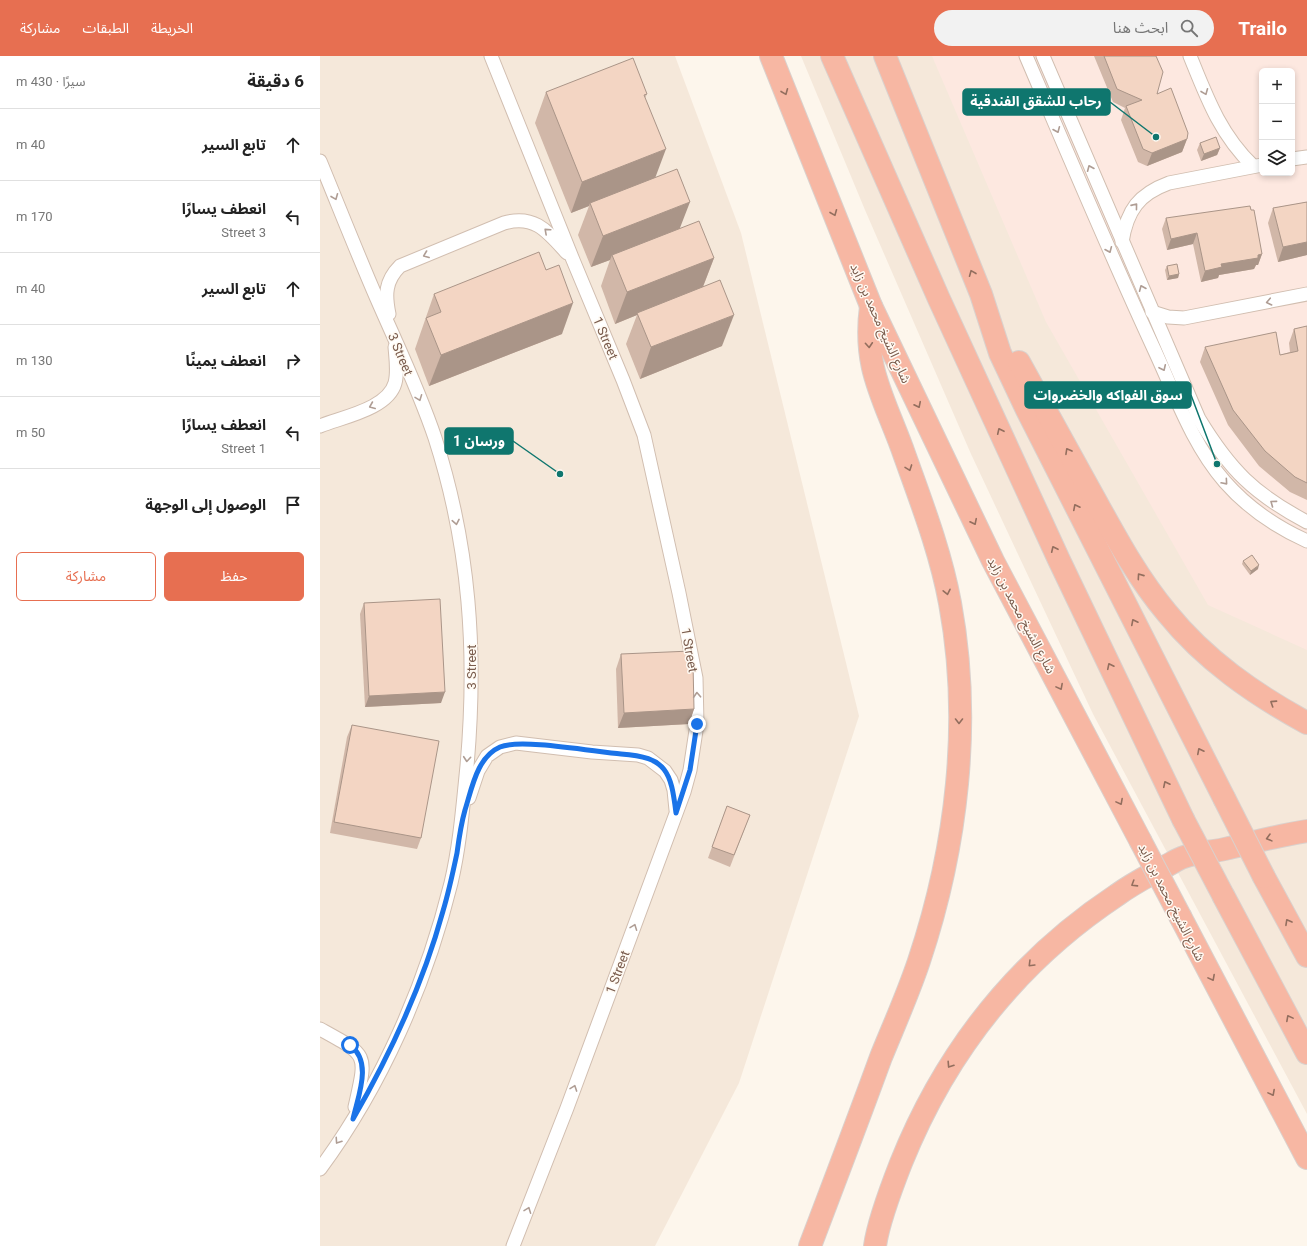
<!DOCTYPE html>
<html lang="ar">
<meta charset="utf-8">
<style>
body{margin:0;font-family:Roboto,"Noto Sans Arabic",sans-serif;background:#f2f2f2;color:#222;direction:rtl}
.controls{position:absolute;right:12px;top:12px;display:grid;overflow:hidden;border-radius:6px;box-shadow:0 2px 6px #0003}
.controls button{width:36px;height:36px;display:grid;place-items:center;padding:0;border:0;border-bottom:1px solid #e0e0e0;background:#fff;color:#222;font:20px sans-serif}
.stop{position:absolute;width:12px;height:12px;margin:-9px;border:3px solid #1a73e8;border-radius:50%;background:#fff}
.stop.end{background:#1a73e8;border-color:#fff;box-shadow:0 1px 4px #0008}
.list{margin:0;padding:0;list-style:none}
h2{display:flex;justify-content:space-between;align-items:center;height:52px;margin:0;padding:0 16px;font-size:17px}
h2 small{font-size:13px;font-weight:400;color:#767676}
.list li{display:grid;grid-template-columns:26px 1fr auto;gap:12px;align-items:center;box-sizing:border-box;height:72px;padding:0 16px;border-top:1px solid #e0e0e0}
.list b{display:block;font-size:15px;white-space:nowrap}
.list p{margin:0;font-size:13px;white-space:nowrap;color:#767676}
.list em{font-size:13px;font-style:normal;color:#767676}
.actions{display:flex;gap:8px;padding:12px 16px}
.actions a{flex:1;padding:9px 0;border:1px solid #e76f51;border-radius:6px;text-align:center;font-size:14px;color:#e76f51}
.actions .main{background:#e76f51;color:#fff}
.icon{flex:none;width:22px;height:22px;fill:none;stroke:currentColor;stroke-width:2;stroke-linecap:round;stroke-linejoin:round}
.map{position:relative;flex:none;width:987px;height:1190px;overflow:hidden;direction:ltr}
header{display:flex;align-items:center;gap:24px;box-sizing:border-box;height:56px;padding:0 20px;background:#e76f51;color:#fff}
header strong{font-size:19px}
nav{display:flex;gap:22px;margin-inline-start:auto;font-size:14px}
.search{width:280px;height:36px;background:#f2f2f2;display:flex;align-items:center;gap:10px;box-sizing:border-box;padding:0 14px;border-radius:22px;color:#767676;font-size:15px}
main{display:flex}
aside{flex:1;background:#fff}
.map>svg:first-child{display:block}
.residential{fill:#f5e8da;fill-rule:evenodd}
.commercial{fill:#fde8e0;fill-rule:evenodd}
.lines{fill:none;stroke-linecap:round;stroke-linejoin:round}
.minor-casing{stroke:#d1beb0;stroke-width:15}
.motorway-casing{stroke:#dad1cd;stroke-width:24}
.minor{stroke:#fff;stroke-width:13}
.motorway{stroke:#f7b7a3;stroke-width:22}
.motorway-bridge-casing{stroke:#dad1cd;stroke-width:24;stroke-linecap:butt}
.motorway-bridge{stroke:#f7b7a3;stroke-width:22}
.wall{fill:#d1b7a8}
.shaded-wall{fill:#aa9588}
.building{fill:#f3d5c3;stroke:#aa9588}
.oneway{stroke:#936e5e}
.oneway2{stroke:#af9d94}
.route{stroke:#1a73e8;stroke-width:5}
.labels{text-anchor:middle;stroke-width:3;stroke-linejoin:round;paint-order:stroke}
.street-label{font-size:13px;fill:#7a5c4d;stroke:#fffaf3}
.leader{fill:none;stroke:#0f766e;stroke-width:1.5}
.callout-dot{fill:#0f766e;stroke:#fffaf3;stroke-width:1.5}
.callout{fill:#0f766e;stroke:#0f766e;stroke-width:1.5}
.callout-label{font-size:14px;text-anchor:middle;font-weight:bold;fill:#fff}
</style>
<header>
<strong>Trailo</strong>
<div class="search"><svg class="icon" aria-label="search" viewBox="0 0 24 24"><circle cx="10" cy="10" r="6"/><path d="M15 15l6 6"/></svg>ابحث هنا</div>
<nav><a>الخريطة</a><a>الطبقات</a><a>مشاركة</a></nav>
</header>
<main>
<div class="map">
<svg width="987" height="1190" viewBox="0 0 987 1190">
<rect width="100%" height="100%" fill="#fdf6ec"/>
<g class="residential">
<path d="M0,0h355l66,177 118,483 -120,367 -84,163h-335z"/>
<path d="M481,0h506v1058l-214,-400 -122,-260 -106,-244zM942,15h30v102h-30z"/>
</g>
<path class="commercial" d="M612,0h375v594l-99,-45 -162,-283zM942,15h30v102h-30z"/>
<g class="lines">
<defs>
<g id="minor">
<path d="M171,0l82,204 50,120 21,55 35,158 17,85 1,46 -7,46 -6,22 -117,316 -54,138"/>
<path d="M706,0c42,98 83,196 128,293 21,45 38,95 71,133 22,25 51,45 82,59"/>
<path d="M723,0l156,363c31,51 55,75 108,103"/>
<path d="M870,0c17,42 30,78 63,110"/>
<path d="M972,103l15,-2"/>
<path d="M0,105c19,46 37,92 57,138 20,46 42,91 58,139 35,109 42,215 32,328 -4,39 -7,79 -16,117 -25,101 -69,202 -131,286"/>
<path d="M802,186c5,-32 17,-48 47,-59l93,-18"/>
<path d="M832,256l16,5 16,1 123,-24"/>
<path d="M69,258c-4,-19 -4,-33 11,-48l104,-43c31,-9 44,9 63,30"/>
<path d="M0,370c22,-9 68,-17 75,-43 3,-11 1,-24 0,-36"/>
<path d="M149,742l9,-27 9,-15 13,-9 16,-4 76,9 46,3 10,3 17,13 6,9 3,10 2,20"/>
<path d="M0,973c49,27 47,24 35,78"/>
</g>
<g id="motorway">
<path d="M451,0l100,250 122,255 147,279"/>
<path d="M512,0l107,243 120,261 124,259"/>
<path d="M565,0l96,238 19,59 27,57 197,388"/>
<path d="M699,306c23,42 46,83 69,125 24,43 47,88 79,126 38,47 87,81 140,110"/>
<path d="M944,821l43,79"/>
<path d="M904,841l83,156"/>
<path d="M861,862l126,240"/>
<path d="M490,1190c24,-63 48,-126 71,-189 13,-32 27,-63 38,-96 38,-114 53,-239 31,-358 -10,-54 -30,-104 -48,-155 -20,-54 -39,-82 -31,-142"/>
<path d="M555,1190c3,-23 17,-60 26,-83 45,-112 115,-201 216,-268 15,-11 31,-19 47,-28 7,-3 13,-8 20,-10 14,-5 30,-5 45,-9 26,-6 51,-13 78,-17"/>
</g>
</defs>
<use href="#minor" class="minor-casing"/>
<use href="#motorway" class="motorway-casing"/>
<use href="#minor" class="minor"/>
<use href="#motorway" class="motorway"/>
<defs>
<g id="motorway-bridge">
<path d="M904,742l40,79"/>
<path d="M863,763l41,78"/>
<path d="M820,784l41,78"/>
</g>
</defs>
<use href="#motorway-bridge" class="motorway-bridge-casing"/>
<use href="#motorway-bridge" class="motorway-bridge"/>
</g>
<g class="wall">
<path d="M774,0h62l1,38 30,45 -5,13 -35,14 -9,-4 -17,-42 4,-12 -12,-6z"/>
<path d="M226,36l101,2 -2,4 10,80 25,50 34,30 -11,29 19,59 -82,33 -14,-35 11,-29 -22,9 -14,-38 9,-26 -19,7 -13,-32 11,-29 -18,7 -36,-90z"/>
<path d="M880,87l20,5 -3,7 -16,6 -4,-11z"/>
<path d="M987,146v53l-29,7 -10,-39 5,-15z"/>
<path d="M846,162l96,36 -4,11h-2l-2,4 -35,6 -1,3 -17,4 -8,-38 -26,6 -5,-21z"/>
<path d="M847,210l12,8 -1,4 -11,2 -2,-10z"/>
<path d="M114,238l128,40 -133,52 -14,-37z"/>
<path d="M987,270v174l-17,-8 -31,-26 -31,-41 -28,-63 5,-15 75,8 10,-3 -1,-9 5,-14z"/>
<path d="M923,505l15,8 -8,6 -8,-11z"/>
<path d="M44,547l77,100 -76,4 -5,-93z"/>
<path d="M301,598l73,55 -5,15 -71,4 -2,-59z"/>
<path d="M32,669l69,113 -4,11 -87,-16 17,-96z"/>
<path d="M407,750l23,9 -20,52 -22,-9z"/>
</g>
<g class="shaded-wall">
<path d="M867,83l-5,13 -35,14 5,-13z"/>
<path d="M900,92l-3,7 -16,6 3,-7z"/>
<path d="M346,93l-12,32 -64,22 -1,3 -18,7 11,-31z"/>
<path d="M370,146l-12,31 -66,22 -2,5 -19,7 12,-31z"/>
<path d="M877,177l-4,11 -26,6 4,-11z"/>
<path d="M987,186v13l-29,7 5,-15z"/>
<path d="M942,198l-4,11h-2l-2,4 -35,6 -1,3 -17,4 4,-11 16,-7z"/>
<path d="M394,202l-12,31 -65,24v2l-22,9 12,-32z"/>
<path d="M859,218l-1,4 -11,2 2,-4z"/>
<path d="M253,247l-11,31 -133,52 12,-31z"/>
<path d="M414,259l-12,31 -82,33 11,-32z"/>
<path d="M939,509l-1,4 -8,6 1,-4z"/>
<path d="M125,636l-4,11 -76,4 4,-11z"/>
<path d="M374,653l-5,15 -71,4 6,-15z"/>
</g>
<g class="building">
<path d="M784,0h52l7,16 -6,22 14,-6 17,45 -1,6 -35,14 -9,-4 -17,-43 16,-6 -25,-11z"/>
<path d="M313,2l14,36 -3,1 22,54 -84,33 -36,-90z"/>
<path d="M896,81l4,11 -16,6 -4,-11z"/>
<path d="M357,113l13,33 -87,34 -13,-33z"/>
<path d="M987,146v40l-24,5 -10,-39z"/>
<path d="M930,150l1,4h3l8,44 -4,1v3l-37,6 1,3 -17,4 -8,-38 -26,6 -5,-21z"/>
<path d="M379,165l15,37 -87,34 -15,-37z"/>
<path d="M219,196l7,18 13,-5 14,38 -132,52 -15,-37 15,-6 -7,-18z"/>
<path d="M857,208l2,10 -10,2 -2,-10z"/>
<path d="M400,224l14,35 -83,32 -14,-34z"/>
<path d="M987,270v157l-12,-6 -30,-26 -32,-41 -28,-63 71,-15 4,23 18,-4 -4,-22z"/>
<path d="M932,499l7,10 -8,6 -8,-10z"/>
<path d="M120,543l5,93 -76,4 -5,-93z"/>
<path d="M371,595l2,13 1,45 -70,4 -3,-59z"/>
<path d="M32,669l87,16 -18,97 -87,-16z"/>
<path d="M407,750l23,9 -16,40 -22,-8z"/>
</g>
<defs><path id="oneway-chevron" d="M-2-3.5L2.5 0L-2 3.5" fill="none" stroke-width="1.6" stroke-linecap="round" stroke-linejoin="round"/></defs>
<g class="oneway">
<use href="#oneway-chevron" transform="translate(465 36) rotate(68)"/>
<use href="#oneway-chevron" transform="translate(514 157) rotate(68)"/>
<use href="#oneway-chevron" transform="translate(652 217) rotate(-112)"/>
<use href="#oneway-chevron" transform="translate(549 289) rotate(86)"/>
<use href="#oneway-chevron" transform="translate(598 349) rotate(64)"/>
<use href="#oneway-chevron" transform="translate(680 375) rotate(-115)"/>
<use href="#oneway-chevron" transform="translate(748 395) rotate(-119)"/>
<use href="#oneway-chevron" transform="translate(589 412) rotate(70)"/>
<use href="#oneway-chevron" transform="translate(756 451) rotate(-117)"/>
<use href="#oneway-chevron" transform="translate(654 466) rotate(64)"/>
<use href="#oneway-chevron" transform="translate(734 493) rotate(-115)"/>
<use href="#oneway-chevron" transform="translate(820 520) rotate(-125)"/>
<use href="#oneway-chevron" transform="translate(627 536) rotate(78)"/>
<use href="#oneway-chevron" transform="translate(814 566) rotate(-117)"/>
<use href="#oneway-chevron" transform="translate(790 610) rotate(-116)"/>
<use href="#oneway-chevron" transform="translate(740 631) rotate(62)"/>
<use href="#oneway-chevron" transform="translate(953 647) rotate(-147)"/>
<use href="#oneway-chevron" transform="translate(639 665) rotate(90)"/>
<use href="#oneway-chevron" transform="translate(880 695) rotate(-117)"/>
<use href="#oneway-chevron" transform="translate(846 728) rotate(-116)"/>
<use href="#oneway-chevron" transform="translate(800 746) rotate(62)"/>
<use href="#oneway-chevron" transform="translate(949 782) rotate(165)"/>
<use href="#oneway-chevron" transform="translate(814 828) rotate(148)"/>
<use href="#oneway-chevron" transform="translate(968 866) rotate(-119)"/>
<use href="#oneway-chevron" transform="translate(711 908) rotate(135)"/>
<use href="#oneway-chevron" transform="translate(892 922) rotate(62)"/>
<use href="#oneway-chevron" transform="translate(969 962) rotate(-118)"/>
<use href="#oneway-chevron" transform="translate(630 1009) rotate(123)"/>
<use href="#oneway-chevron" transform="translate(952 1037) rotate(62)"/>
</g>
<g class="oneway2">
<use href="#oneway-chevron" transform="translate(885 36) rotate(68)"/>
<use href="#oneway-chevron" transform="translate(737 74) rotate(67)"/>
<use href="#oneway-chevron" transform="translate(770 112) rotate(-113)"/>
<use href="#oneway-chevron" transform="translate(15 141) rotate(68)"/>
<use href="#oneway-chevron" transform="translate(815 150) rotate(-51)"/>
<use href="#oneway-chevron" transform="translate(227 175) rotate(-138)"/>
<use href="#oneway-chevron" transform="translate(789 194) rotate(67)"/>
<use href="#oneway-chevron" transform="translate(106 199) rotate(159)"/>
<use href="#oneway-chevron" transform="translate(822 232) rotate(-113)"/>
<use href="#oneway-chevron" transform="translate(949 246) rotate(168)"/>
<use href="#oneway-chevron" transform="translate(843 312) rotate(65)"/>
<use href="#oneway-chevron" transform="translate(99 342) rotate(69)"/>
<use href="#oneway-chevron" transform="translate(52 350) rotate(157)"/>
<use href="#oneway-chevron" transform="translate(905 426) rotate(49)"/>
<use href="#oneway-chevron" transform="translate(953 447) rotate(-144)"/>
<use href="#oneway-chevron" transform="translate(136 466) rotate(79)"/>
<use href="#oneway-chevron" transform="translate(377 639) rotate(-93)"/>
<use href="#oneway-chevron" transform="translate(147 703) rotate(95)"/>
<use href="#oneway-chevron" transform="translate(314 871) rotate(-69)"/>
<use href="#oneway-chevron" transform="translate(254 1032) rotate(-70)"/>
<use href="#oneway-chevron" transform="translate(18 1085) rotate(124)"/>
<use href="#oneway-chevron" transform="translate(208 1154) rotate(-69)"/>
</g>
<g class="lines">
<path class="route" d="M30,989c23,17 8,51 3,74 38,-66 70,-135 90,-208 6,-20 10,-39 14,-58 2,-15 4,-29 8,-43 7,-22 12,-53 35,-63 20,-9 96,5 121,7 46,3 50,18 55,59l14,-43 7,-46"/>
</g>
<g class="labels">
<g class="street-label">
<text transform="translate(561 267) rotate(66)" y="5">شارع الشيخ محمد بن زايد</text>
<text transform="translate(286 282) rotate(67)" y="5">1 Street</text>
<text transform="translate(81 298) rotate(67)" y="5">3 Street</text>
<text transform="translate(702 559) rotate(62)" y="5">شارع الشيخ محمد بن زايد</text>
<text transform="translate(370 594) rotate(80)" y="5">1 Street</text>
<text transform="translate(151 611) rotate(-90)" y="5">3 Street</text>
<text transform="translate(852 846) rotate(63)" y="5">شارع الشيخ محمد بن زايد</text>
<text transform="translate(297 916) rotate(-69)" y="5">1 Street</text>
</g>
</g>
<path class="leader" d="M836 81L790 46M897 408L871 339M240 418L193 385"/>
<g class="callout-dot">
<circle cx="836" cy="81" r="4"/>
<circle cx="897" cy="408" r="4"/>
<circle cx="240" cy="418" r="4"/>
</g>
<g class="callout">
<rect x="643" y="33" width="147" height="26" rx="4"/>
<rect x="705" y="326" width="166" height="26" rx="4"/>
<rect x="125" y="372" width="68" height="26" rx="4"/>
</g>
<g class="callout-label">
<text x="716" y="50">رحاب للشقق الفندقية</text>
<text x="788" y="344">سوق الفواكه والخضروات</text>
<text x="159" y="390">ورسان 1</text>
</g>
</svg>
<div class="controls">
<button>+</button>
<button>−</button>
<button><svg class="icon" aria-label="layers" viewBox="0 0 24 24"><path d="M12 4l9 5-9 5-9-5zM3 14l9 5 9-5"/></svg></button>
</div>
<div class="stop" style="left:30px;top:989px"></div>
<div class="stop end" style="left:377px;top:668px"></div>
</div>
<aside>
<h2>6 دقيقة<small>سيرًا · 430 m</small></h2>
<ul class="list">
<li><svg class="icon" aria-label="ahead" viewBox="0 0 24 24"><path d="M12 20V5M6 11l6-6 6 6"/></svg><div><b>تابع السير</b></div><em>40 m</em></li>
<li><svg class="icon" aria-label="left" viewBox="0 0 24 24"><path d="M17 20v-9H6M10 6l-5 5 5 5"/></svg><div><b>انعطف يسارًا</b><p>3 Street</p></div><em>170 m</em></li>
<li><svg class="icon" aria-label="ahead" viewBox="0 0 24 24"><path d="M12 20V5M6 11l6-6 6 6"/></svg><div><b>تابع السير</b></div><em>40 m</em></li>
<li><svg class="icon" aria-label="right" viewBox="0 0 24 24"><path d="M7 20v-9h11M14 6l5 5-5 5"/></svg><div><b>انعطف يمينًا</b></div><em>130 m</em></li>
<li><svg class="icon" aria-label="left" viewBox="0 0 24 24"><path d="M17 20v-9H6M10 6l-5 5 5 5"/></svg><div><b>انعطف يسارًا</b><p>1 Street</p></div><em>50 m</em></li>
<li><svg class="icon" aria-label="arrive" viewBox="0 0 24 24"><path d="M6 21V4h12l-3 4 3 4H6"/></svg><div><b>الوصول إلى الوجهة</b></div></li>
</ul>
<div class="actions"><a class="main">حفظ</a><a>مشاركة</a></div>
</aside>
</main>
